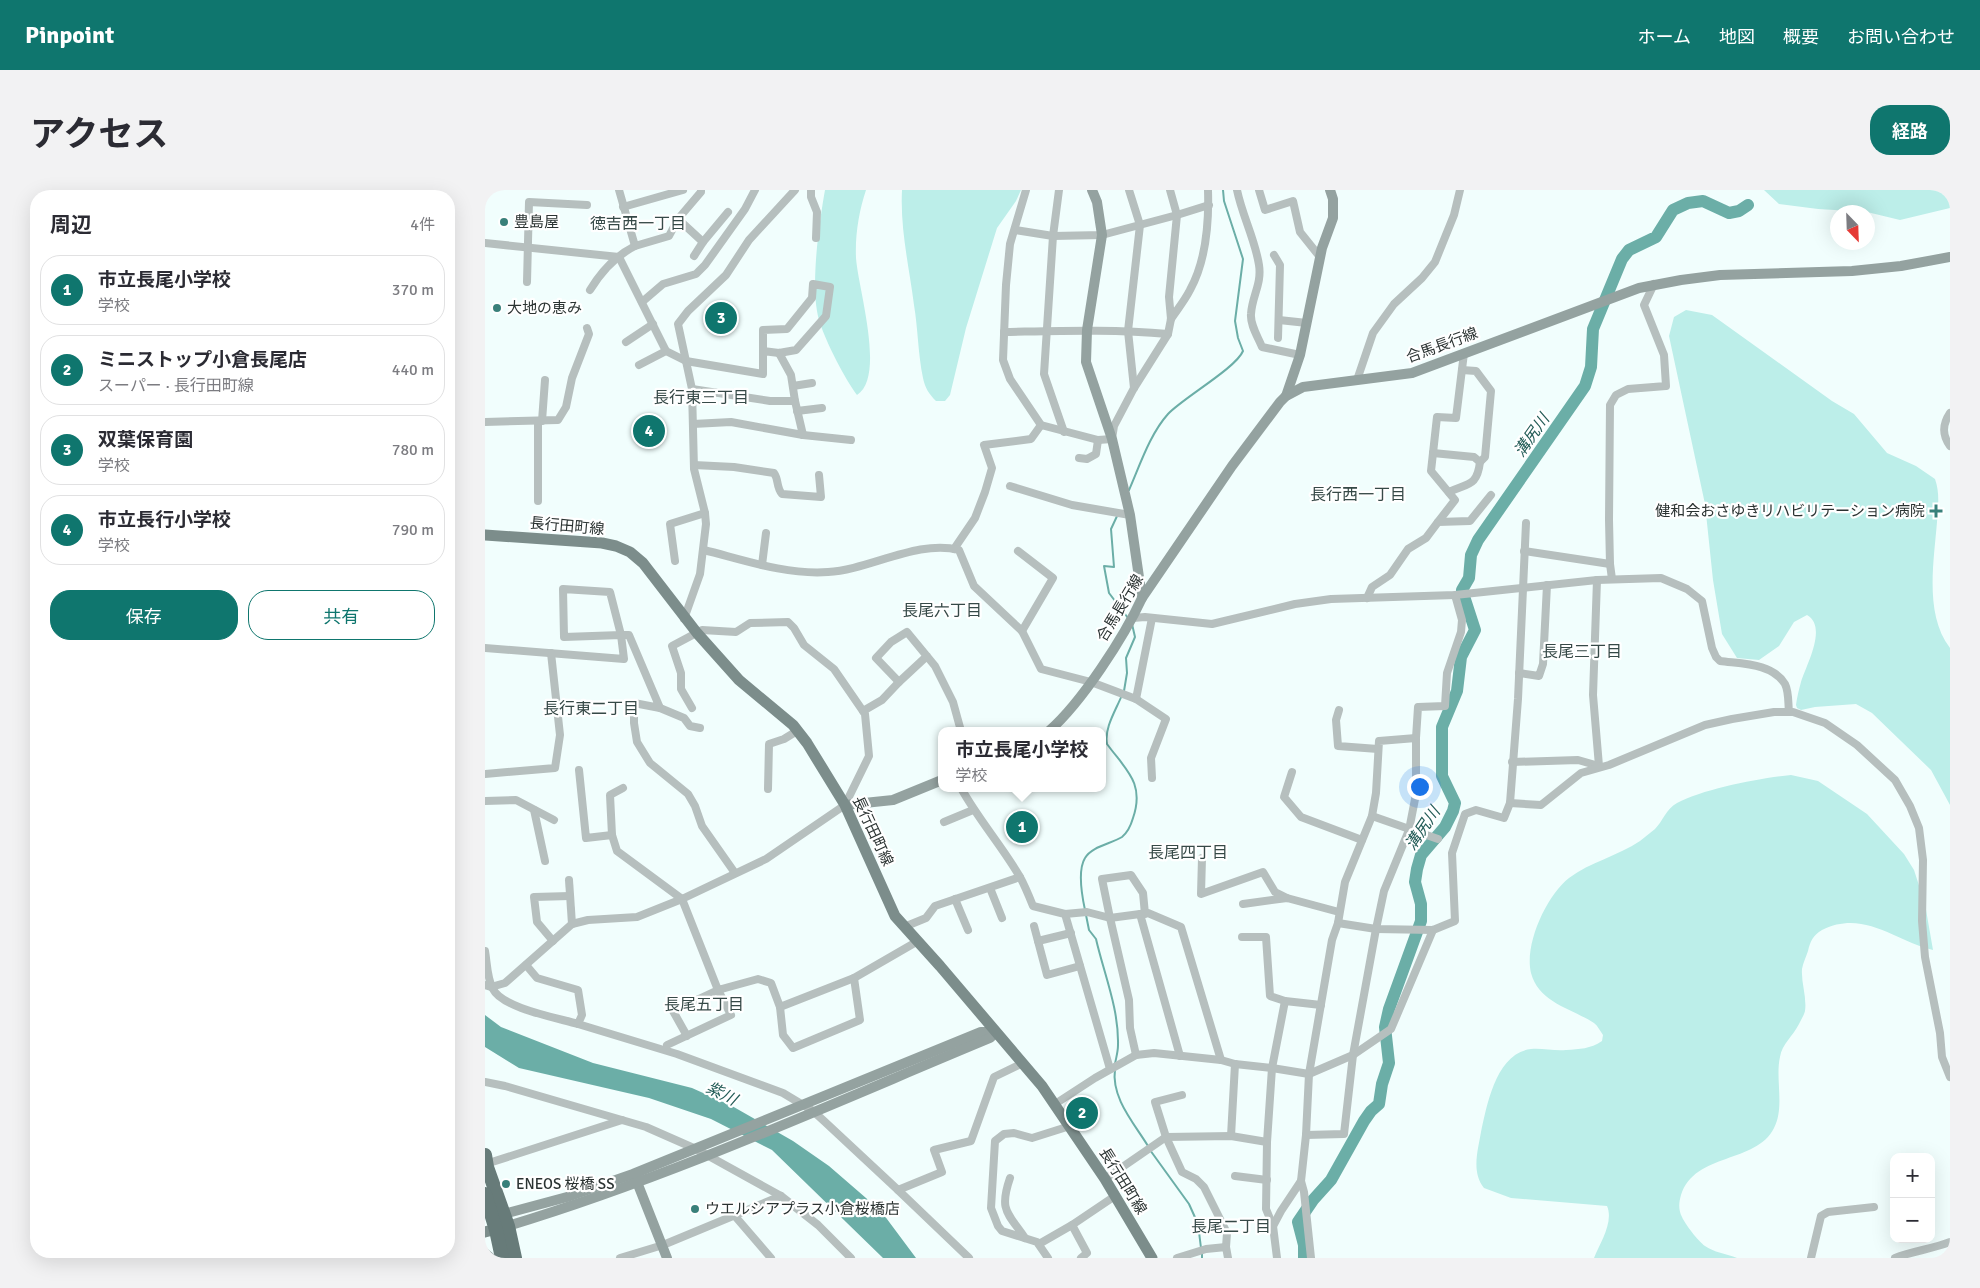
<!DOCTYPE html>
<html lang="ja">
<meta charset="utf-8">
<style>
body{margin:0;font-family:Signika,"Noto Sans JP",sans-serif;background:#f2f2f3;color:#2b2b33}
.controls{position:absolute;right:15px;bottom:15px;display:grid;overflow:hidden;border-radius:10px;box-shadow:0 5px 20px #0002}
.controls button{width:45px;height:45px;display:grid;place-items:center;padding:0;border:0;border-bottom:1px solid #e1e1e2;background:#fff;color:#2b2b33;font:25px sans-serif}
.compass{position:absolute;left:1345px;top:15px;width:45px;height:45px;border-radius:50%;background:#fff;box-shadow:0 5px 20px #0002;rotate:157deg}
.you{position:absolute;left:934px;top:596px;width:18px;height:18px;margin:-12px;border:4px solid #fff;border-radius:50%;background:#1a73e8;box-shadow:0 0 0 8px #1a73e833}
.badge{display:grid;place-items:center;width:32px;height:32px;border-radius:50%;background:#0f766e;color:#fff;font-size:16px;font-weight:700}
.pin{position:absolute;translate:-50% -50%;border:2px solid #fff;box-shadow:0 1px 5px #0006}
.popup{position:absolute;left:453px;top:537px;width:168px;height:65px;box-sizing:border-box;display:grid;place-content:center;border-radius:10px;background:#fff;filter:drop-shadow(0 1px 4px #0005);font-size:16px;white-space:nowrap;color:#7c7c81}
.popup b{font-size:19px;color:#2b2b33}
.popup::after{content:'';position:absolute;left:50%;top:100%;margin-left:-10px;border:10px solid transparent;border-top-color:#fff}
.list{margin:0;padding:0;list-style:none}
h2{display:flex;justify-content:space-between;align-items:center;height:65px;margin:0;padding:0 20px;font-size:21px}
h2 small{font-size:16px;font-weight:400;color:#7c7c81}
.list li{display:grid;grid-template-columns:32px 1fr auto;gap:15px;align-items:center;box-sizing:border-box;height:70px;margin:0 10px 10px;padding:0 10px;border:1px solid #e1e1e2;border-radius:20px}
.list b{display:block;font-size:19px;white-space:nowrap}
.list p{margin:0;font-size:16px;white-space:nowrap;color:#7c7c81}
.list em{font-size:16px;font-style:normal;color:#7c7c81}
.actions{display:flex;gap:10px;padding:15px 20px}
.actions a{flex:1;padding:11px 0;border:1px solid #0f766e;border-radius:20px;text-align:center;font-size:18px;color:#0f766e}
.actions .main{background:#0f766e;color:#fff}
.map{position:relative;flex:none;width:1465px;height:1068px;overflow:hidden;border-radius:20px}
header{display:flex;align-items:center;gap:30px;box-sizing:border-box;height:70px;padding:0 25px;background:#0f766e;color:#fff}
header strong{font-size:24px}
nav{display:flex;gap:28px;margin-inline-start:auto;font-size:18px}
.intro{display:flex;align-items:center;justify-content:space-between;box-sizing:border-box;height:120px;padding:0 30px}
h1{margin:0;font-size:35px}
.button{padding:12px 22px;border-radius:20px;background:#0f766e;color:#fff;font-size:18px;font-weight:700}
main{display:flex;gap:30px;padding:0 30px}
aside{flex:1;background:#fff;border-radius:20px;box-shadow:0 5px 20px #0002}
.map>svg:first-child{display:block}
.green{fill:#bceee9}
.water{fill:#6baea7}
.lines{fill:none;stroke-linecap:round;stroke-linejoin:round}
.stream{stroke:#6baea7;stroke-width:2}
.river{stroke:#6baea7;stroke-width:12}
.street{stroke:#b6bfbe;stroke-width:8}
.secondary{stroke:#94a2a0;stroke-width:10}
.primary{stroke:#7c8d8b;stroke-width:11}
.highway{stroke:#677b79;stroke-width:14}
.rail{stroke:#919c9b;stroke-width:2}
.poi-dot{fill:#39807a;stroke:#fff;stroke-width:2}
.labels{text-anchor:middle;stroke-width:4.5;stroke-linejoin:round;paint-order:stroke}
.poi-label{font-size:15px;fill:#2b3332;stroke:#fff;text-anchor:start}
.street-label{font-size:15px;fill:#2b3332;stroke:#fff}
.neighbourhood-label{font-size:16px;fill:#364947;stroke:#fff}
.water-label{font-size:16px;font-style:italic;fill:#235c57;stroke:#fff}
</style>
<header>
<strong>Pinpoint</strong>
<nav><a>ホーム</a><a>地図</a><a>概要</a><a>お問い合わせ</a></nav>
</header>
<div class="intro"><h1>アクセス</h1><a class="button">経路</a></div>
<main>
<aside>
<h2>周辺<small>4件</small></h2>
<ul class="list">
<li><span class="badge">1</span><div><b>市立長尾小学校</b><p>学校</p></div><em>370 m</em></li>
<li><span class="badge">2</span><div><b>ミニストップ小倉長尾店</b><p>スーパー · 長行田町線</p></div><em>440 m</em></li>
<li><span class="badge">3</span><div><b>双葉保育園</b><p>学校</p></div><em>780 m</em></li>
<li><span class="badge">4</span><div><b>市立長行小学校</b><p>学校</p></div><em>790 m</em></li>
</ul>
<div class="actions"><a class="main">保存</a><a>共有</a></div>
</aside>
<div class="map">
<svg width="1465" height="1068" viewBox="0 0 1465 1068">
<rect width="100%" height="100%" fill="#f1fefd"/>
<g class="green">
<path d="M340,0h41c-7,21 -11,45 -10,68 2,30 30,119 1,137 -12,-16 -31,-53 -37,-72 -11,-31 -1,-99 5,-133z"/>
<path d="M417,0h119l-5,11 -19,27 -31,100 -16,67 -5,6h-9c-7,-7 -11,-13 -13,-23 -5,-24 -5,-49 -9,-73 -5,-39 -14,-76 -12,-115z"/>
<path d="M1279,0h186v18l-50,12 -33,-8 -49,-3 -39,-5z"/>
<path d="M1201,120l26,5 120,86 22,13 33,39 29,13 19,13c5,14 3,28 2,43 -3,39 -13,92 13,126v157l-19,-35 -59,-57 -16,-9 -41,3 -14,3 -4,-2 -1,-3c1,-8 3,-16 5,-23 5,-17 27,-55 6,-67l-13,7 -15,24 -20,14 -22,-2 -15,-24 -9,-54 -8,-76 -36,-168 5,-19z"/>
<path d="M1306,585l27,6 49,33 37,40 10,16 11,34 8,46c-38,-9 -69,-41 -111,-20 -9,5 -12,12 -14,21 -2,6 -5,12 -6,18 -1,14 5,28 3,42 -1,4 -4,9 -6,13 -6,12 -17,20 -19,33 -5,22 5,50 -6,71 -18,36 -79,24 -93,67 -2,7 -3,14 1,22 3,7 16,24 23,29 8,6 22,8 32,12h-143c6,-15 20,-36 13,-52l-96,-8 -27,-10c-13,-16 -6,-38 -3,-56 6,-27 15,-79 50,-83 11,-1 23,2 35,1 14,-1 24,-1 36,-9l1,-6c-3,-4 -5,-9 -9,-12 -23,-15 -55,-20 -63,-50 -7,-29 16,-78 38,-95 21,-16 49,-22 71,-37 5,-4 10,-8 15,-12 8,-8 11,-20 22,-26 26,-14 83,-25 114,-28z"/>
</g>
<path class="water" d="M0,825l16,12 92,36 99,25 40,18 61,35 36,25 52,45 35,47h-33l-111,-108 -61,-31 -62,-21 -130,-30 -34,-21z"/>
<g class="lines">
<g class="stream">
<path d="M644,300c11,-25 21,-56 39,-76 15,-16 68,-46 75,-63l-5,-13 -3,-17 8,-62 -19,-58 -1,-11"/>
<path d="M633,324l-7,15 3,38 -10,-1 5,27 19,25"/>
<path d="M639,501l3,-18 -1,-15 9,-21 -3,-13"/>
<path d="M600,720c-3,-14 -8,-39 0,-52 7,-12 26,-14 37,-21 6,-5 9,-12 11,-19 12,-35 -7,-48 -26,-74 -3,-16 9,-34 15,-49"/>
<path d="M601,725l3,15 7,9c8,35 23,70 22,106 0,7 -2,13 -3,19"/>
<path d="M630,879c-4,29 19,54 33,77"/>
<path d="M665,960l39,54 9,20 3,24"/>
<path d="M717,1062v6"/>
</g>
<path class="river" d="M819,1068v-13l-6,-23 15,-22 18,-20 33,-59 7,-10 8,-7 3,-20 7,-21 -4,-36 4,-18 32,-88v-17l-6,-22 2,-13 4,-14 24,-28 8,-16 2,-8 -13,-27v-49l15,-36 4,-34 14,-27 -13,-40 7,-12 2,-23 7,-15 107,-154 6,-19 2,-38 29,-70 7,-9 27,-13 17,-27 15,-7 15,-2 26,12 10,-2 9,-6"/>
<g class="street">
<path d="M134,0l16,56 34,-10 9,-17 23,-27v-2"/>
<path d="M326,0v7l6,15 -1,26"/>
<path d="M541,0l-16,54 -4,41 -3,75 7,19 31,46 57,15 14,-1 2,-13 20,-38 34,-54 3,-15 -2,-22 8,-82 -7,-25"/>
<path d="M574,0l-6,46 -9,138 20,58"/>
<path d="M644,0l11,35 -12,106 6,57"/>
<path d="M752,0c5,25 18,49 22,75 3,19 -7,31 -8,49 -1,11 7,23 11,33l38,8"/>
<path d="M774,0l6,20 28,-9 7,31 20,25"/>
<path d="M138,17l60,-17"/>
<path d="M193,29l25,23 -9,14"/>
<path d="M530,40l38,6 49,-1 75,-20 32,-10"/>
<path d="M218,52l25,-30"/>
<path d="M0,53l134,14 47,94 20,10 77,13v-44l24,-1 25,-31 1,-14 17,3 -4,29 -30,34 -17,3 -16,-2"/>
<path d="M789,65l6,10 -2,73"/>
<path d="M42,92l2,-80 58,3"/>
<path d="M105,100c11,-18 25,-34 45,-44"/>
<path d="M157,112l21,-18 33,-10 9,-9 40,-56 10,-19"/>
<path d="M686,129c6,-9 14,-19 19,-29 16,-29 19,-68 18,-100"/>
<path d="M794,130l28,3"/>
<path d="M519,142c55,-1 109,-3 164,2"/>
<path d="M141,152l27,-18"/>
<path d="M154,175l27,-14"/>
<path d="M872,190l16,-47 21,-29 28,-26 13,-16 19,-47 6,-25"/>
<path d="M308,196l19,-3"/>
<path d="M207,199l78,12h25l-4,-26 -12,-22"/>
<path d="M310,211l8,34"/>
<path d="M312,221l25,-3"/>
<path d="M1465,223c-8,12 -8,22 0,33"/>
<path d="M53,231v80"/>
<path d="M57,231l3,-41"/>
<path d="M0,232l73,-2 8,-13 6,-29 17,-44 -2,-6"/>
<path d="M208,234l38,-2 72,13 48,5"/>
<path d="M948,263l41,4 6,5 5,-5 6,-66 -15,-20 -14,-1"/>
<path d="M594,268l8,1 9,-5 2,-14"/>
<path d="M209,275l40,2 40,6c5,7 2,14 8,21l39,3 -2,-22"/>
<path d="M525,296l62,19 58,10"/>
<path d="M964,302c20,-9 28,-6 31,-30"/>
<path d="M953,332l17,-22 -24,-29 6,-54 19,1 8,-65"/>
<path d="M469,359l21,-31 10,-26 7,-24 -8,-23 47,-6 10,-14"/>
<path d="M219,360c40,10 82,25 124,22 41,-2 90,-33 131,-22l15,36 48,45 19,38 50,13 45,17 30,20 -15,39 1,20"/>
<path d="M533,361l35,27 -31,53"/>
<path d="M1039,361l86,13"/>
<path d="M190,371l-5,-37 35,-11"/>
<path d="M277,375l4,-32"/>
<path d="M1127,389l-2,-15 -1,-44 1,-115 6,-10 12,-6 38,-3 -2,-31 -20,-50 10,-21"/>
<path d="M1112,390l-4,115 6,71"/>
<path d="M882,408l5,-11 18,-12 18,-26 18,-11 12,-16 32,-1 21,-26"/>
<path d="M648,428l12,-1 67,7 83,-20 36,-5 124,-4 142,-15 64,-2 26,11 15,12 10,47 4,9 4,4c22,3 52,2 65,23 4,8 3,19 4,28"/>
<path d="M199,429l16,-45 6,-50 -1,-11 -11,-44 -2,-80 -14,-65 10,-13 38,-36 23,-35 46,-50"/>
<path d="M0,458l139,11 -3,-24 -11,-43 -47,-3 1,48 57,-2h8l31,73 -26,-5v20l3,19 13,21 38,31 7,12 7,20 33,47"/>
<path d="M442,466l-28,26 -23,-24 15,-16 16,-10 28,34 18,36 8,29"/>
<path d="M1034,483l20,3 4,-12 4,-79"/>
<path d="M651,509l16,-81"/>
<path d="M175,518l24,10 6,8 10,2"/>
<path d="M854,520l-3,10 2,26 40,3"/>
<path d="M378,521l19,-11 17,-18"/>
<path d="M1027,572l66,-2 21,6"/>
<path d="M94,580l7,68 26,-3 5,16 65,48 36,91 40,-11 13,4 9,24 74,-29 64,-37"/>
<path d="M807,582l-8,25 17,20 61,23"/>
<path d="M0,584l70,-6 5,-33 -9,-82"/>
<path d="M476,598c17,31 41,58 59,89 5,9 9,19 13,29l32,8 45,155"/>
<path d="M283,599l1,-45 15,-5 13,-8"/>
<path d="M0,611l31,-1 38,20"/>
<path d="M1025,613l31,2 40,-32 28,-8 96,-40 27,-6 42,-7h19l32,11 32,22 38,35 15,26 9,22 4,32 -1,61 3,36 15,76 2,24 8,20"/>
<path d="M49,620l11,51"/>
<path d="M887,626l66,23"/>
<path d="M459,632l29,-12"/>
<path d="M127,645l-2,-40 13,-7"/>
<path d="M717,668l-1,36 62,-22 12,20 12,6"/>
<path d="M84,690l3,44"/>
<path d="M505,698l12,30"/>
<path d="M470,709l13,31"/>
<path d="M758,714l44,-6 52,14"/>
<path d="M580,724l22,-2 23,6 -8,-39 29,-4 12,18 2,21"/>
<path d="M853,733l38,6 57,1 22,-9 -3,-68 13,-39 11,-4 28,8 6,-15 8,-104 8,-176"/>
<path d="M549,736l13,49 33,-9"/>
<path d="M419,737l22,-9 9,-12 85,-29"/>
<path d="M757,747h24l4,59 15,5"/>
<path d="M68,751l-16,-19 -3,-25 36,-1"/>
<path d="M553,751l33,-8"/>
<path d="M0,761c2,11 2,28 8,38 9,19 65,29 85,35"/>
<path d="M41,775l11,13 41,12 4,25 -4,9 99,30 106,39 30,18 11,10 74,69 44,-18 -8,-22 37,-9 23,-64 29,-14"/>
<path d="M0,795l6,2 14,-4 67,-59 16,-4 49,-3 45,-18 84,-40 79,-54 24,-49 -4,-42 -31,-45 -30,-24 -10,-17 -6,-6 -38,1 -14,9 -34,-2 -30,16 9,27v16l11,19"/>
<path d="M295,817l3,28 10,13 67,-28 -6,-42"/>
<path d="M182,855l64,-30 -13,-25 -45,21 14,25"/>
<path d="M651,865l-6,-27 -1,-28 -19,-82 30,-4"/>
<path d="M695,866l-40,-142 8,-1 33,14 40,133"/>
<path d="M0,892l20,4 141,41 50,22 85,47 37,29 33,33"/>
<path d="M697,905l-27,7 11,35 16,35 14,7 8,8 23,46 -1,14"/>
<path d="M570,914l40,-26 41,-23 18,-2 67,7 14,4 37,4 37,6 44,-19 38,-26 42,-99"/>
<path d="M821,945l38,-1 9,-79 23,-126 8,-38 25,-61 7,-36v-56l2,-31 27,-1 2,-33 14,-41 1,-12 -7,-25"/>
<path d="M746,946l4,-72"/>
<path d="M1,974l136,-44"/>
<path d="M750,986l32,4"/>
<path d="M525,988c-11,32 -3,34 15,60"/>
<path d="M620,989l61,-42 65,-1 36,6"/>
<path d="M816,991l3,11 7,66"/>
<path d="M413,1000l71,68"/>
<path d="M249,1025l37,43"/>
<path d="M587,1035l43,-29"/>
<path d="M788,1036l8,-15 20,-30 5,-46 3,-61 23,-134 6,-17 7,-41 27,-66 4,-23 3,-52 37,-3"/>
<path d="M554,1054l33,-19 15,28 -6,5"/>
<path d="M135,1068l43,-13 118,-49"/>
<path d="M563,1068l-11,-16 -35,-11 -4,-5 -7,-18 4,-67 9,-7 10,-1 18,5 38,-12"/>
<path d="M692,1068l29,-9 20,-2 2,11"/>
<path d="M792,1068l-4,-32 -7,-17 1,-67 5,-74 13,-67 36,4"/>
<path d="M1326,1068l10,-42 7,-4 46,-5"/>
<path d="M1410,1068c18,-7 37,-9 55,-16"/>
</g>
<g class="secondary">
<path d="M607,0l5,12 5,33 -15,95 -1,32 26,77 18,76 12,83"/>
<path d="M801,206l14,-41 22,-107 11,-30v-19l-3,-9"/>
<path d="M564,541c33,-29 75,-94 93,-133l90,-132 48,-64 6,-6 17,-9 109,-14 227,-85 42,-8 39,-5 132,-4 49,-5 49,-9"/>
<path d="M360,615l48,-5 49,-20"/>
<path d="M150,987l32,81"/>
<path d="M19,1024l63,-17 66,-23 348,-142h15"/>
<path d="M23,1036c165,-50 323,-122 482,-188l6,-6"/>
</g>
<g class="primary">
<path d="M0,345l117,8 14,3 14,6 13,11 54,70 42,47 54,45 14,18 38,62 50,111 45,50 102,120 63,93 47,79"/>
<path d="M0,1042l19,-5"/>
</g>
<g class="highway">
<path d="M0,965l2,12 21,59 7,32"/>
<path d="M0,1004l11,36 6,28"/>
</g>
<path class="rail" d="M0,1058l12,10"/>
</g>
<g class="poi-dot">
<circle cx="19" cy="32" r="5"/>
<circle cx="12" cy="118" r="5"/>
<path d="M1448.5 313.5h5v5h5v5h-5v5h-5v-5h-5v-5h5z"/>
<circle cx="21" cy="994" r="5"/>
<circle cx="210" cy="1019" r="5"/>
</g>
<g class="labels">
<g class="poi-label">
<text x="29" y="37">豊島屋</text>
<text x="22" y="123">大地の恵み</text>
<text x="1440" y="326" text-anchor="end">健和会おさゆきリハビリテーション病院</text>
<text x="31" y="999">ENEOS 桜橋 SS</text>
<text x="220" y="1024">ウエルシアプラス小倉桜橋店</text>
</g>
<g class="street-label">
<text transform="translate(957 155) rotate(-20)" y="5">合馬長行線</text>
<text transform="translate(82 336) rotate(5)" y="5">長行田町線</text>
<text transform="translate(635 418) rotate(-59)" y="5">合馬長行線</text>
<text transform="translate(388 641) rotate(65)" y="5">長行田町線</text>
<text transform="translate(638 991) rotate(58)" y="5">長行田町線</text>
</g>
<g class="neighbourhood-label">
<text x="153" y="39">徳吉西一丁目</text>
<text x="216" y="213">長行東三丁目</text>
<text x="873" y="310">長行西一丁目</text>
<text x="457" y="426">長尾六丁目</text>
<text x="1097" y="467">長尾三丁目</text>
<text x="106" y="524">長行東二丁目</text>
<text x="703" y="668">長尾四丁目</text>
<text x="219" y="820">長尾五丁目</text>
<text x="746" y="1042">長尾二丁目</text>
</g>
<g class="water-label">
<text transform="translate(1046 245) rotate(-55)" y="6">溝尻川</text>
<text transform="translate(937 638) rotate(-56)" y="6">溝尻川</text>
<text transform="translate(237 903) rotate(27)" y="6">紫川</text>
</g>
</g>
</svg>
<div class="controls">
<button>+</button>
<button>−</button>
</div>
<svg class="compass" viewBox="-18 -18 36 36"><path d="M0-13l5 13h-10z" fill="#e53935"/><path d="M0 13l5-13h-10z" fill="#7c7c81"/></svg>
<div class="you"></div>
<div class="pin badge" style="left:537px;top:637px">1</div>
<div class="popup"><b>市立長尾小学校</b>学校</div>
<div class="pin badge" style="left:597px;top:923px">2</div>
<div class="pin badge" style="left:236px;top:128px">3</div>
<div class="pin badge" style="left:164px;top:241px">4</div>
</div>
</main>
